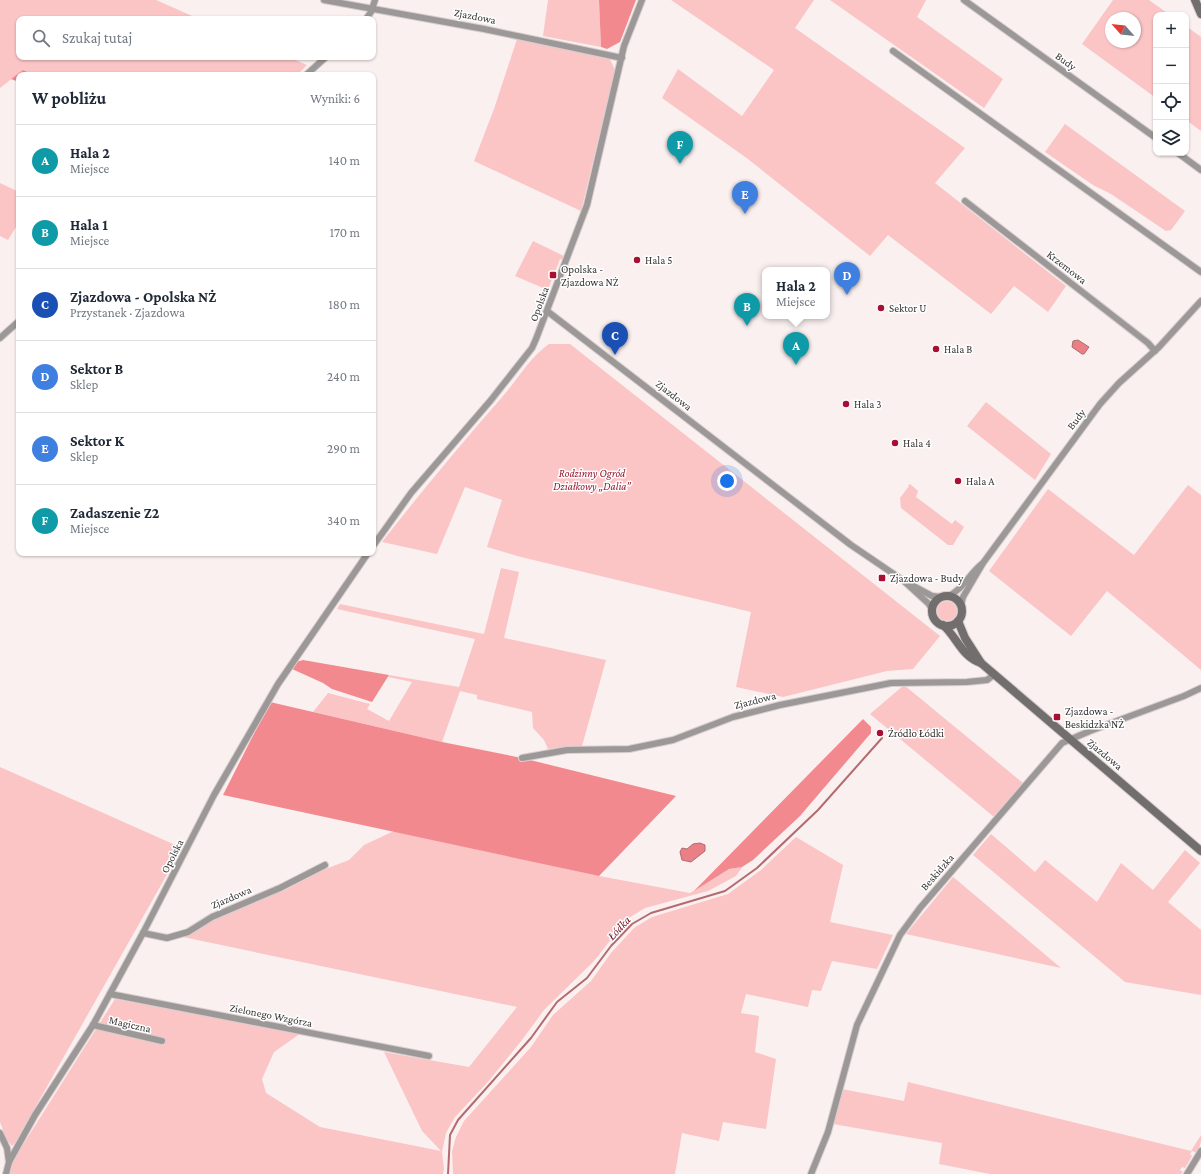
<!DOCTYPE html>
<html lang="pl">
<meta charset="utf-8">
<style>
body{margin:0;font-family:"Crimson Pro",serif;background:#f2f2f3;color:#1f2937}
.controls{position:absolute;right:12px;top:12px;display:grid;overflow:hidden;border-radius:8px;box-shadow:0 1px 3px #0004}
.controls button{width:36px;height:36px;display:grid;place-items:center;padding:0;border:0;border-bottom:1px solid #e0e1e3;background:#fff;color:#1f2937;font:20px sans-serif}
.compass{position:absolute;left:1105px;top:12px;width:36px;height:36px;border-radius:50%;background:#fff;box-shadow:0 1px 3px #0004;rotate:297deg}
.you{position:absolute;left:727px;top:481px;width:14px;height:14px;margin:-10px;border:3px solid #fff;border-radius:50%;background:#1a73e8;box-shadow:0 0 0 6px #1a73e833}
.badge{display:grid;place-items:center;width:26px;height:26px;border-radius:50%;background:#d93025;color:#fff;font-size:13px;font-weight:700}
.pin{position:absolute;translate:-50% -33px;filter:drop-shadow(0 1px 2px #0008)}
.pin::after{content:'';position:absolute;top:21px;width:14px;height:12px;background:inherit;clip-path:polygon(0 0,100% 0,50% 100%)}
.popup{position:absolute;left:762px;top:267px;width:68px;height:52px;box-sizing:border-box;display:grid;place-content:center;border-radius:8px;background:#fff;filter:drop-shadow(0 1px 3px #0005);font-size:13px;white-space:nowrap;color:#747a83}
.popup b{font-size:15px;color:#1f2937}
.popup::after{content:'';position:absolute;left:50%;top:100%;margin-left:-8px;border:8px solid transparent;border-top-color:#fff}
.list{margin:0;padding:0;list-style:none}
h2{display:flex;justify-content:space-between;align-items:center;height:52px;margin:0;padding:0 16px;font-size:17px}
h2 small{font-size:13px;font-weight:400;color:#747a83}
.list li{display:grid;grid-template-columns:26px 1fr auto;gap:12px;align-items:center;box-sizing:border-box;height:72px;padding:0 16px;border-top:1px solid #e0e1e3}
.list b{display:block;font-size:15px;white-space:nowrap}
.list p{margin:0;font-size:13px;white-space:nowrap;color:#747a83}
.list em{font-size:13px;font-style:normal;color:#747a83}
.icon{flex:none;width:22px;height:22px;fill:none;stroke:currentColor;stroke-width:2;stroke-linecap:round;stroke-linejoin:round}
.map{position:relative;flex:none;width:1201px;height:1174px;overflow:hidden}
.search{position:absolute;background:#fff;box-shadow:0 1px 3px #0004;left:16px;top:16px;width:360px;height:44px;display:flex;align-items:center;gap:10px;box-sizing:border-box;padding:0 14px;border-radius:8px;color:#747a83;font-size:15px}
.panel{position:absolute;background:#fff;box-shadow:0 1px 3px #0004;left:16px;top:72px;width:360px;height:484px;border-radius:8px}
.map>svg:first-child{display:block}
.green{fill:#fbc4c5;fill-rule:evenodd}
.forest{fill:#f2898e}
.water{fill:#e88086;stroke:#b46a6e}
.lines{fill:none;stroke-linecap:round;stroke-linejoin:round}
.stream{stroke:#b46a6e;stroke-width:2}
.street-casing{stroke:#d7cece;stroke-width:8}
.secondary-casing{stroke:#d7cece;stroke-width:10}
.street{stroke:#9c9898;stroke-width:6}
.secondary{stroke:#736e6e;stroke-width:8}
.poi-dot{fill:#a80f33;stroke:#fff;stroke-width:1.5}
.labels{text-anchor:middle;stroke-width:3;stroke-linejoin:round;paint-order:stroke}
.street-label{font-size:11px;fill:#393535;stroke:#fff}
.poi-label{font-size:11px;fill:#393535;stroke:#fff;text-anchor:start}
.park-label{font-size:11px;font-style:italic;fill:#951830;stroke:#fff}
.water-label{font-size:12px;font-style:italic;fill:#741726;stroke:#fff}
</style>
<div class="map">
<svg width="1201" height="1174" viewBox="0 0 1201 1174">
<rect width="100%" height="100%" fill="#faf0f0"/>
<g class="green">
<path d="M0,0h156l43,19h-180v38h269l19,8 -10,10h-263l-11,-5 -23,18z"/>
<path d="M548,0h51l2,47 -58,-11z"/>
<path d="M671,0h143l-19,28 170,120 -30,35 131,103 -18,26 -34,-26 -23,28 -103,-79 -18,21 -122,-97 -86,-61 16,-29 64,47 32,-46z"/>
<path d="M830,0h96l-9,17 86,62 -19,29z"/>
<path d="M1113,0h36l21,15h-14v83l-74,-54zM1111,18h24v24h-24z"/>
<path d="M1186,26l15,11v94l-15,-11z"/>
<path d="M517,39l85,18 8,2 5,11 -34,141 -107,-50 20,-52z"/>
<path d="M1065,124l120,87 -14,19 -5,1 -55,-37 -18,-9 -48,-33z"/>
<path d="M0,183l19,9v30l-11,18 -8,-4z"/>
<path d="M533,241l31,15 -1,4 -3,-1 -5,13 -3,-1 -1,4 2,1 -5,14 -33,-14z"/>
<path d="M549,344h21l370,292 -27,33 -26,2 -104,26 -47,-10 15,-75 -230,-55 -34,-10 15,-47 -37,-13 -28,67 -55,-12c39,-50 79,-98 121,-146 15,-17 27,-39 46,-52z"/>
<path d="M986,402l65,52 -16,26 -68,-54z"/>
<path d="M910,484l8,7 -2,6 36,27 3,-4 9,7 -11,18h-5l-47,-37 -1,-10 9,-12 -1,-1z"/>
<path d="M1188,485l13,10v175l-94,-79 -36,45 -82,-65 59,-82 86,66z"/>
<path d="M501,568l18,4 -15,66 102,22 -24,86 -34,3 -4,-9 -11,-12 -1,-16 -55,-13v-4l-17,-4 -18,51 -129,-30 15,-19 42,11 -3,5 22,12 23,-39 -24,-5 1,-2 70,12 16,-48 -138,-30 3,-5 144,30z"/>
<circle cx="947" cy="611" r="10"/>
<path d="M904,685l119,98 -29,34 -124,-103z"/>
<path d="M0,767l182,81 -167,295 -3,3 -5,-6 -7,-18z"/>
<path d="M394,831l205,45 91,17 39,-24 13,-2 -6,9 -28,15 -63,17 -18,11 -33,42 -50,49 -22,30 -35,43 -32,34 -9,16 -4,19 2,17 -1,5h-434l5,-15 101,-160 186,34 -27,19 -12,27 4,14 54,34 121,24 -19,-20 -38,-79 85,15 48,-60 -334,-70 46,-25 56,-22 38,-20 26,-10 15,-15z"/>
<path d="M991,834l44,38 10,-12 52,42 24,-39 32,27 32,-40 15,13 -32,39 33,28v65l-76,-13 -152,-127z"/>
<path d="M796,837l47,28 -13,57 63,13 -16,34 -45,-8 -11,30 -9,-1 -4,17 -62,-13 -5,19 18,3 -4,36 21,7 -10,70 -43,-7 -4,19 -37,-8 -7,41h-222l-1,-23 4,-14 8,-16 67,-74 22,-32 38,-34 20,-28 23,-25 18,-11 76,-23 33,-24z"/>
<path d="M953,877l5,4 103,87 -155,-34z"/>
<path d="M908,1082l283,69 10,-16v7l-4,11 -5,-2 -2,3 2,2 -7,12 -3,-1 -2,3 3,2 -2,2h-191l-51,-10 3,-21 -109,-19 9,-35 62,12z"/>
</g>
<g class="forest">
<path d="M599,0h37l-16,42 -13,7 -6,-2z"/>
<path d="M23,70l11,5h-15v7l-8,-3z"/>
<path d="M303,660l86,15 -17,27 -40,-13 -9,-6 -31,-14 4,-7z"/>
<path d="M270,702l172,40 80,16 154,38 -77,80 -376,-81z"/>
<path d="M863,719l8,8v6l-71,83 -47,44 -11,7 -13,2 -35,22z"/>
</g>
<g class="water">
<path d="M1078,340l11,7 -5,7h-2l-10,-7 1,-6z"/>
<path d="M700,843l5,2v6l-14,11 -9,-2 -2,-8 2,-4 5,1 6,-5z"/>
</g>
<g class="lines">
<path class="stream" d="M448,1174l2,-39 8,-15 73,-82 26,-36 30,-24 24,-32 21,-22 19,-11 74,-22 32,-23 61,-58 64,-72"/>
<defs>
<g id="street">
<path d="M324,0l160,29 138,29"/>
<path d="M964,0l192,138"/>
<path d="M366,19l5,-7 4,-12"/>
<path d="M893,51l308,221"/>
<path d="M306,75l20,-18"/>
<path d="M1178,153l23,17"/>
<path d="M965,201l183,142 7,8"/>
<path d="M547,311l304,234 53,36 28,15 9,1"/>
<path d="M0,338l19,-17"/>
<path d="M373,546l38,-53 80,-93 41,-52 4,-9 51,-134 37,-159 18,-46"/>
<path d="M905,582l24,22 3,6"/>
<path d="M948,596c14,-5 22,-23 34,-32"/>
<path d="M961,605l2,-8 20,-34 117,-159 19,-21 40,-36 42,-46"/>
<path d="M522,758l45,-8 62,-1 44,-9 60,-23 47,-12 111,-22 76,-1 20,-2 8,-6"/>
<path d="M143,933l24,5 21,-6 24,-15 68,-29 45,-23"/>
<path d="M110,994l319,62"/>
<path d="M93,1025l69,16"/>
<path d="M0,1133l7,15 2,14"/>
<path d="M6,1174l3,-12 26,-47 58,-90 50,-92 71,-138 64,-111 90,-131"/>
<path d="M811,1174l17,-42 29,-107 43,-90 20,-27 142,-165 28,-12 94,-35 17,-8"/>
<path d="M1187,1174l14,-23"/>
</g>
<g id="secondary">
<path d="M1195,0l6,14"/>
<circle cx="947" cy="611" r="15"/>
<path d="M958,621l7,17 16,25"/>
<path d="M943,625c14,12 18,31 38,38l220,188"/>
</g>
</defs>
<use href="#street" class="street-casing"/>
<use href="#secondary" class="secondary-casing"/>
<use href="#street" class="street"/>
<use href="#secondary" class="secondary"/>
</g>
<g class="poi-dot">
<circle cx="637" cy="260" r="4"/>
<rect x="549" y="271" width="8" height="8" rx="2"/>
<circle cx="881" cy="308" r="4"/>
<circle cx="936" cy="349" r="4"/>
<circle cx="846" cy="404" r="4"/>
<circle cx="895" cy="443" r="4"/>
<circle cx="958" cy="481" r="4"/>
<rect x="878" y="574" width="8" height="8" rx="2"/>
<rect x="1053" y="713" width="8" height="8" rx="2"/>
<circle cx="880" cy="733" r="4"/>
</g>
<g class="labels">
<g class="street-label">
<text transform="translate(475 16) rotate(11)" y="4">Zjazdowa</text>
<text transform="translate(1066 61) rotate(36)" y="4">Budy</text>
<text transform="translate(1067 267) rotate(38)" y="4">Krzemowa</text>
<text transform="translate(539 304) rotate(-70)" y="4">Opolska</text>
<text transform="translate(674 395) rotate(38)" y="4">Zjazdowa</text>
<text transform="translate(1076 419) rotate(-53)" y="4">Budy</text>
<text transform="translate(755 700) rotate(-14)" y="4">Zjazdowa</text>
<text transform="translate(1105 754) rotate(40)" y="4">Zjazdowa</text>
<text transform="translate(172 856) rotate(-63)" y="4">Opolska</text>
<text transform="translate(937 872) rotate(-49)" y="4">Beskidzka</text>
<text transform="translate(231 897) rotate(-23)" y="4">Zjazdowa</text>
<text transform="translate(271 1015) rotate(11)" y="4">Zielonego Wzgórza</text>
<text transform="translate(130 1024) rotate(13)" y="4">Magiczna</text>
</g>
<g class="poi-label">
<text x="645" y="264">Hala 5</text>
<text x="561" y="273">Opolska -<tspan x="561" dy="13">Zjazdowa NŻ</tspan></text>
<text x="889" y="312">Sektor U</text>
<text x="944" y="353">Hala B</text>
<text x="854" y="408">Hala 3</text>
<text x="903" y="447">Hala 4</text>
<text x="966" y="485">Hala A</text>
<text x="890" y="582">Zjazdowa - Budy</text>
<text x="1065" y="715">Zjazdowa -<tspan x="1065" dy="13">Beskidzka NŻ</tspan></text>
<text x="888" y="737">Źródło Łódki</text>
</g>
<g class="park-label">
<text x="592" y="477">Rodzinny Ogród<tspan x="592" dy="13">Działkowy „Dalia”</tspan></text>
</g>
<g class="water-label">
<text transform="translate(619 928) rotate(-47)" y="4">Łódka</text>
</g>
</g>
</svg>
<div class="controls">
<button>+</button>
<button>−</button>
<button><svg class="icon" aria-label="locate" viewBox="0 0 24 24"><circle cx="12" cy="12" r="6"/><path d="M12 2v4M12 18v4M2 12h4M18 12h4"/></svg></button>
<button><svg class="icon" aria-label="layers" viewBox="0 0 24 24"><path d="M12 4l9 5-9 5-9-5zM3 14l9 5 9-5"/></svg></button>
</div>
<svg class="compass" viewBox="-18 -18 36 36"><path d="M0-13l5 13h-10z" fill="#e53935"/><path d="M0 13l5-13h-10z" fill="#747a83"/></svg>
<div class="you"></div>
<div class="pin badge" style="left:796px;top:365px;background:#0f9aa8">A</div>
<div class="popup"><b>Hala 2</b>Miejsce</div>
<div class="pin badge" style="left:747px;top:326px;background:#0f9aa8">B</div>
<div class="pin badge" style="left:615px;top:355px;background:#1a4fb4">C</div>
<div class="pin badge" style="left:847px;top:295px;background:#3f7fe0">D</div>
<div class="pin badge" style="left:745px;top:214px;background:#3f7fe0">E</div>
<div class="pin badge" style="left:680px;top:164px;background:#0f9aa8">F</div>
<div class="search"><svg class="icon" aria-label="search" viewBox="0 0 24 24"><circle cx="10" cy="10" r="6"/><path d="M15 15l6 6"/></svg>Szukaj tutaj</div>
<section class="panel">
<h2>W pobliżu<small>Wyniki: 6</small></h2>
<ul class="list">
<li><span class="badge" style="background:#0f9aa8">A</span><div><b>Hala 2</b><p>Miejsce</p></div><em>140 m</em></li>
<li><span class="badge" style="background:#0f9aa8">B</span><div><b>Hala 1</b><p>Miejsce</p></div><em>170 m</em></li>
<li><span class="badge" style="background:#1a4fb4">C</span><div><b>Zjazdowa - Opolska NŻ</b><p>Przystanek · Zjazdowa</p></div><em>180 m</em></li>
<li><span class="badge" style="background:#3f7fe0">D</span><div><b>Sektor B</b><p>Sklep</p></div><em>240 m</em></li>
<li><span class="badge" style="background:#3f7fe0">E</span><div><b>Sektor K</b><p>Sklep</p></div><em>290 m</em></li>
<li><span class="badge" style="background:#0f9aa8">F</span><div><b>Zadaszenie Z2</b><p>Miejsce</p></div><em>340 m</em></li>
</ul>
</section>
</div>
